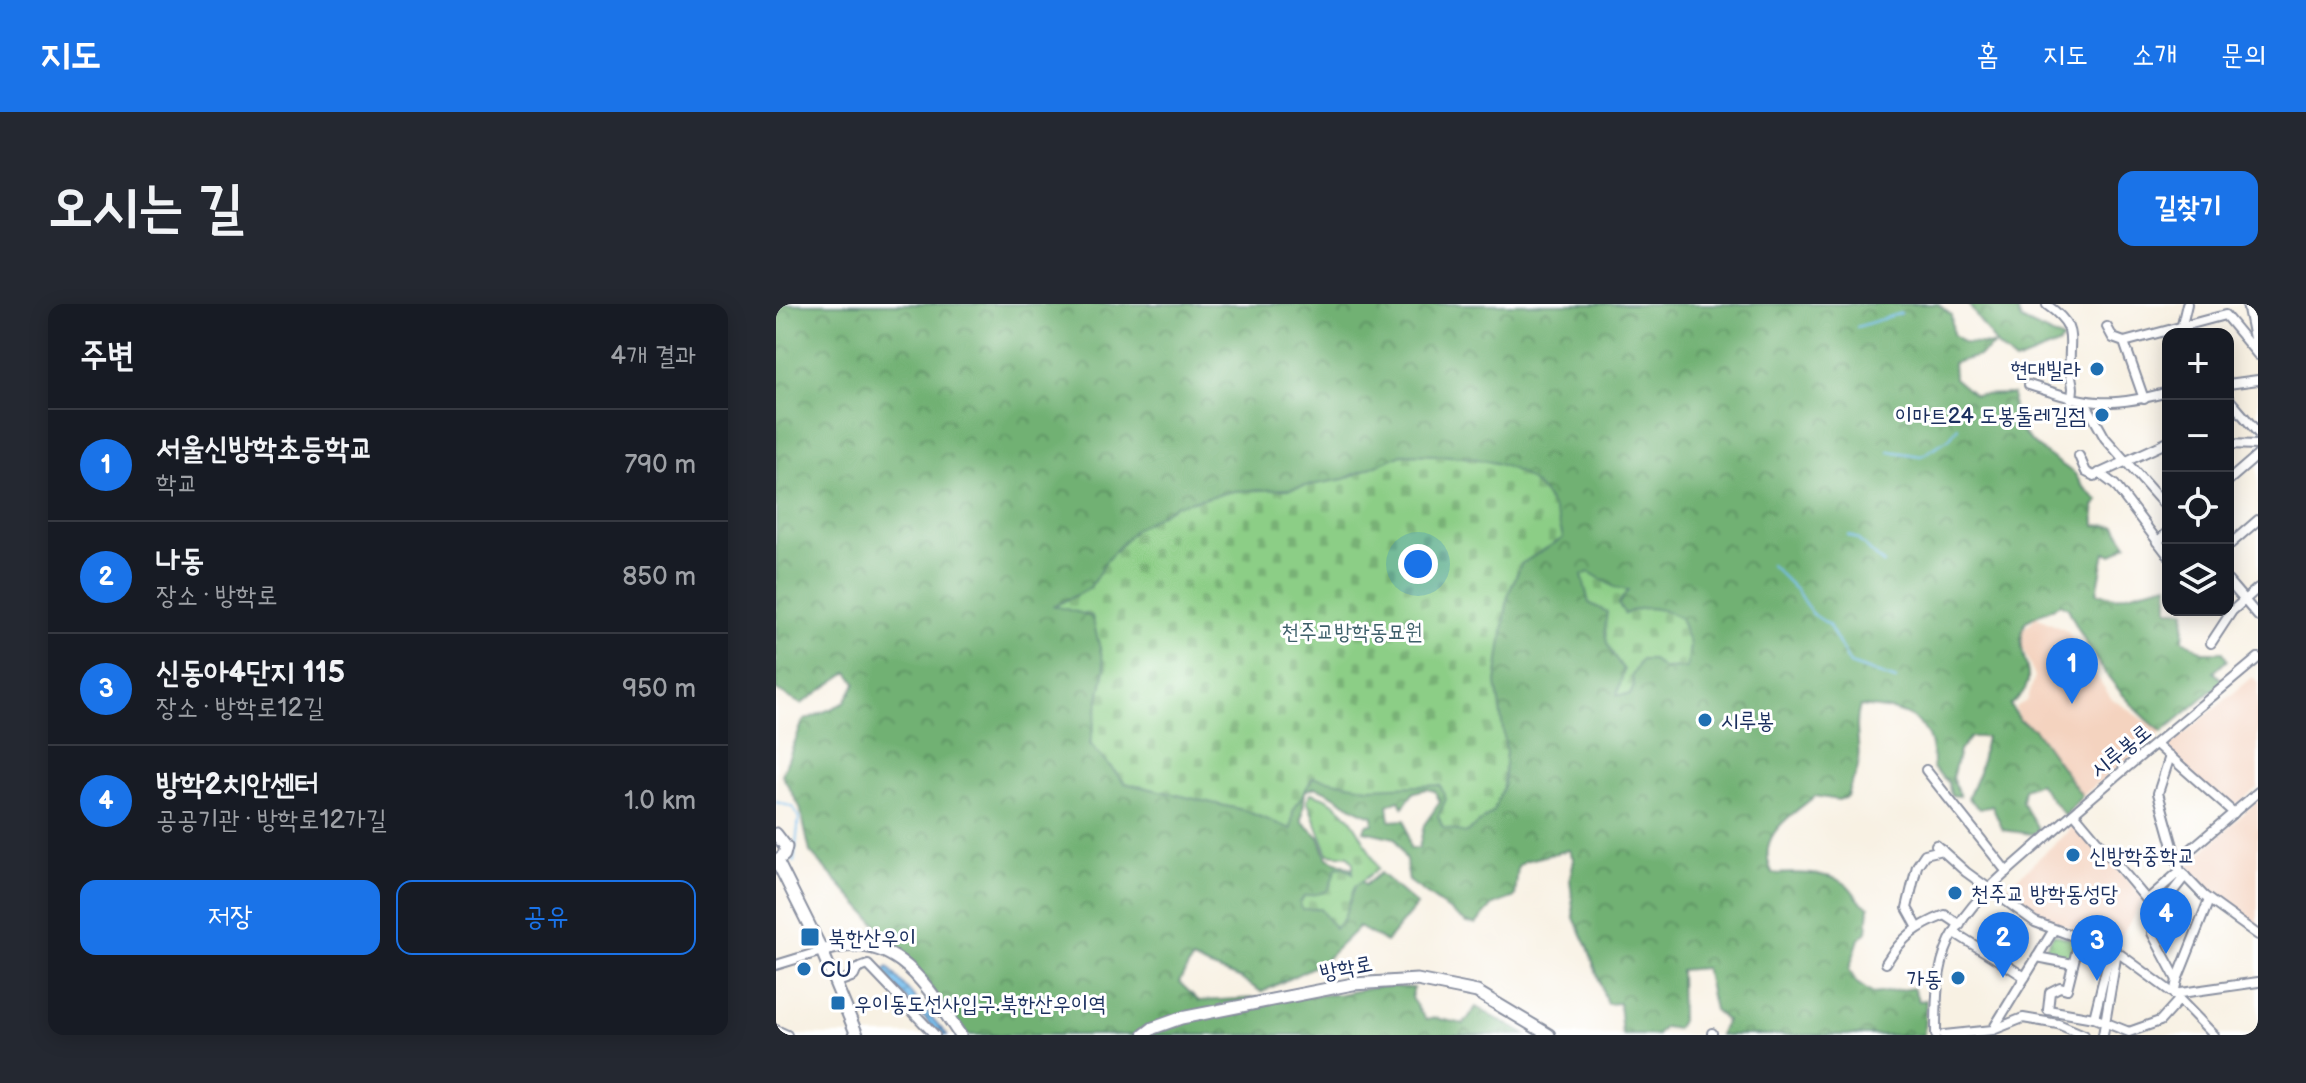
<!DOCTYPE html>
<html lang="ko">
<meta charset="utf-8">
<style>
body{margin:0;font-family:"Balsamiq Sans","Poor Story",sans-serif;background:#242831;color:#f1f3f6}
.controls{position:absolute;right:24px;top:24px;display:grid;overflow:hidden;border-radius:16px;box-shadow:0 4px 20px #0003}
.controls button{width:72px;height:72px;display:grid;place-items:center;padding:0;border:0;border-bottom:2px solid #363941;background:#171b24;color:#f1f3f6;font:40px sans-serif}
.you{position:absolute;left:642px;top:260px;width:28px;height:28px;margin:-20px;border:6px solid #fff;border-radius:50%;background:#1a73e8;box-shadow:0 0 0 12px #1a73e833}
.badge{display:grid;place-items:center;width:52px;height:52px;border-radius:50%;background:#1a73e8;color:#fff;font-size:26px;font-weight:700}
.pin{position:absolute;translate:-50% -66px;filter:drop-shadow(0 2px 4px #0008)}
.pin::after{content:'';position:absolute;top:42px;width:28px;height:24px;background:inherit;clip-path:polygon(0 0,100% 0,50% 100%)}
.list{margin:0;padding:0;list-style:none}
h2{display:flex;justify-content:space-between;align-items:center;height:104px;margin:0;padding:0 32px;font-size:34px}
h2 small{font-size:26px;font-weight:400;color:#9ea1a6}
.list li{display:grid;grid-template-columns:52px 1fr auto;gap:24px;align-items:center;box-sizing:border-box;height:112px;padding:0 32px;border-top:2px solid #363941}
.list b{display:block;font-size:30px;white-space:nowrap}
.list p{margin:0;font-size:26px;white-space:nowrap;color:#9ea1a6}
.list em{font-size:26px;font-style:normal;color:#9ea1a6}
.actions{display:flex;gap:16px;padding:24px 32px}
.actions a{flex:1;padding:18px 0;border:2px solid #1a73e8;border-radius:16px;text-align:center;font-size:28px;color:#1a73e8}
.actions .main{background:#1a73e8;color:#fff}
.icon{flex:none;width:44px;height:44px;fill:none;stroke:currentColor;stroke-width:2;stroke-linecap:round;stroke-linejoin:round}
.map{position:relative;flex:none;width:1482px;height:731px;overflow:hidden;border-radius:16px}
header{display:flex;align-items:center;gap:48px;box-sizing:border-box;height:112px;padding:0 40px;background:#1a73e8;color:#fff}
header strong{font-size:38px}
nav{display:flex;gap:44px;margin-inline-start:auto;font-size:28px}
.intro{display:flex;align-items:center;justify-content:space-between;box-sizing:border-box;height:192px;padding:0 48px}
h1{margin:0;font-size:56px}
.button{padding:20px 36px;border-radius:16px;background:#1a73e8;color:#fff;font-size:28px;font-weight:700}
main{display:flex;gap:48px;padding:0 48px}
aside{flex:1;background:#171b24;border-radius:16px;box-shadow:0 4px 20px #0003}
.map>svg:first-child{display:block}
.built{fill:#f4d3bf}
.forest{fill:url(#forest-crowns);stroke:#467068;stroke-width:2;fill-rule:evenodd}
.cemetery{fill:url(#cemetery-stones);stroke:#547e72;stroke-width:2}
.park{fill:url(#park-crowns);stroke:#547e72;stroke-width:2}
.water{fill:url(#water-waves);stroke:#4977a6;stroke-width:2}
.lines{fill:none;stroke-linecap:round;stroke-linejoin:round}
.stream{stroke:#77bfef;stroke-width:2}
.minor-casing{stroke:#8a90a0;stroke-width:12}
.major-casing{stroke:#8a90a0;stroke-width:15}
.minor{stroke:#fff;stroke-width:8}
.major{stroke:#fff;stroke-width:11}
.poi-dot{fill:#1f6fb2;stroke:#fff;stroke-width:3}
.labels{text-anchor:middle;stroke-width:6;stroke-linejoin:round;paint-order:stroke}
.poi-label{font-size:22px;fill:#1b2f5e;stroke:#fff;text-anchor:start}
.park-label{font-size:22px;fill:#3d5f6a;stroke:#fff}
.street-label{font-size:22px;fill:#1b2f5e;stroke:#fff}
</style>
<header>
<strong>지도</strong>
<nav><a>홈</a><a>지도</a><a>소개</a><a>문의</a></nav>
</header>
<div class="intro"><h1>오시는 길</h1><a class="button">길찾기</a></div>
<main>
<aside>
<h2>주변<small>4개 결과</small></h2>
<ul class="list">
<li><span class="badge">1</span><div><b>서울신방학초등학교</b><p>학교</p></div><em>790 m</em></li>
<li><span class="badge">2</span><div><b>나동</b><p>장소 · 방학로</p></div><em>850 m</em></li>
<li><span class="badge">3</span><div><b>신동아4단지 115</b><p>장소 · 방학로12길</p></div><em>950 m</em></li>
<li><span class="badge">4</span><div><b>방학2치안센터</b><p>공공기관 · 방학로12가길</p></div><em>1.0 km</em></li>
</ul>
<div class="actions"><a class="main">저장</a><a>공유</a></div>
</aside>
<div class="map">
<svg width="1482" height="731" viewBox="0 0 1482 731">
<defs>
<pattern id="forest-crowns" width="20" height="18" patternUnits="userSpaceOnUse" patternTransform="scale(2)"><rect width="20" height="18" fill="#71b173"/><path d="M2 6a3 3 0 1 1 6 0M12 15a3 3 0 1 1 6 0" fill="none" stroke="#5c9062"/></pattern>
<pattern id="cemetery-stones" width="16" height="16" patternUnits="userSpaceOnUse" patternTransform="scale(2)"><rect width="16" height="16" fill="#8cce86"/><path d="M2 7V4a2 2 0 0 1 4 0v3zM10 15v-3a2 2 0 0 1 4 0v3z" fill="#78b176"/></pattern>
<pattern id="park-crowns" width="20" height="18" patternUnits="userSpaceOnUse" patternTransform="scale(2)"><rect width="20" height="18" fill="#8cce86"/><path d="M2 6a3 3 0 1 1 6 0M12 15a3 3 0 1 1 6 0" fill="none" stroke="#78b176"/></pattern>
<pattern id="water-waves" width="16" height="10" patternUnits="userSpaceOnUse" patternTransform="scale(2)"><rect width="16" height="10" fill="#77bfef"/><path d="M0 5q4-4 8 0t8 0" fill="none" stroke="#619cc5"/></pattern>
</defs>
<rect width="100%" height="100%" fill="#fff"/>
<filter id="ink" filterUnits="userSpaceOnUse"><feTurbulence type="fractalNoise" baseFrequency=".0125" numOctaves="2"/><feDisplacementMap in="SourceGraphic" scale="16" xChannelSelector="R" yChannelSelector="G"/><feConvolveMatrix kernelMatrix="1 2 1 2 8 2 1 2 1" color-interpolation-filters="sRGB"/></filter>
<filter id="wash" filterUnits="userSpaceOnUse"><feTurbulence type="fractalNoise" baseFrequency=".006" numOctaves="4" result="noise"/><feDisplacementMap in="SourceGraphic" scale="32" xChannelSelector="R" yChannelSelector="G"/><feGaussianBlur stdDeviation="1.8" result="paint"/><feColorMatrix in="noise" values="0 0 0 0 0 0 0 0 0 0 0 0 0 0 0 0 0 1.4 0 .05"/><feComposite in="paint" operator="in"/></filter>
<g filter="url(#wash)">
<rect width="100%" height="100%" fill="#f8f1e3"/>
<g class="built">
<path d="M1260,313l31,14 44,67 51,34 -80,64 -48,-67 -15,-9 -4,-13 12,-6 8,-24 -15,-36 2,-10z"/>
<path d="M1477,373l5,6v104l-26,21 -69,-57z"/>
<path d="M1482,496v130l-41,-31 -30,-33z"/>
<path d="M1301,519l67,76 -27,44 -60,-20 -52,-34z"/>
</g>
<g class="forest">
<path d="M0,0h1162l13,11 2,19 11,9 30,2 -15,11 -26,7 1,15 20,17 39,-1 -1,29 25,24 38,27 7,12 17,15 -5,5 1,19 20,1 12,18 -15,11 -7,-3 -8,41 18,4 53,-13v26h17l-2,30 21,12h19l4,8 -13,12 9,9 -61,51c-41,-32 -73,-77 -94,-124l-8,-4 -34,17c-17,40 24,54 -16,84l9,15 15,9 48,67 -17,20 -26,-33 -15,6 -2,13 17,28 -7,4 -29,-4 -11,-24 -12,3 -12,-11 11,-26 7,-35h-16l-11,14 -7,27 8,18 -9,-1 -3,-13 -15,-14c1,-52 -27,-58 -73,-62 -7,21 1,40 -2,60 -1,10 -9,19 -11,31l-9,3 -23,-4c-27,22 -61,41 -42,78 20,-1 58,-3 74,11 9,8 10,17 22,22l-2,25 -8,7 -10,31 8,13 16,11 40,-6 6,13 7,-1 -2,35h-205l7,-15 -12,-10 -9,-42 -25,2 1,51 -5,8 -12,-2 -7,8h-35l-3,-32 -12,1 -19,-57 -14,-29 -4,-39 4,-19 -5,-10 -44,11 -7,5 -3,31 -22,8 -17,19 -9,-1 -58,-42 -3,-20 -11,-23 -31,-7 2,-6 7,-1v-8c-25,-7 -35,-22 -58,-29l-10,4 -3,30 17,16 8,21 25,11 13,16 15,-12 37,32 -31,37 -27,-15 -36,35 -61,30 -23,-14 -47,-18 -13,22 20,19 141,-7 41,-8 33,2 -3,10 15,22 9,-2 29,6 12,-17 50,28h-563l-42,-62 -111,-121 -10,-45 -18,-32 21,-54 41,-18 12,-20 -8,-11 -47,32 -25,-14zM650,485l9,2 5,11 -16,23 -5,23 -9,1 -5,-29 -15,1 -2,-16 10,-5 5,7 11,-15z"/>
<path d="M1192,0h47l6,16 42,20 -5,5 -43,17 -17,-15z"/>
</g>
<g class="cemetery">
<path d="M626,150c71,3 143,-1 161,84l-42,26 -13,31 -12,88 10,67 -3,37 -10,25 -27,21 -23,-5 -5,-12 8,-17 -6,-14 -71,3 -56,-11 -20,34 -2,18 -48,-19 -118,-27 -35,-39 15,-75 -13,-53 -38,-10 35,-17 18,-29 27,-30 42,-25 58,-14 55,-2 55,-10z"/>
<path d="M813,268l27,16 12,2 -10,14 7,10c17,-10 38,-6 55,4l10,27 -3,23 -23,1 -12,-9h-11l-9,16 2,10 -4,9h-13l7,-25c-17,-23 -22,-29 -17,-58l-18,-9 -7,-28z"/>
<path d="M535,489c39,10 50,42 67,76l-23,17 -11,32 -9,11 -15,-20h-18l-2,-6 4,-7c28,-4 23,-1 32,-28l6,-1 11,6v-10l-5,-7 -20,-2 -21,-54z"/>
</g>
<path class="park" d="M1278,630l22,7 -5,20 -30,-6z"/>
<path class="water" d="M112,663l59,68h-7l-58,-63z"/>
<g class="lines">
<g class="stream">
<path d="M1081,23l44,-14"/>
<path d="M1113,147l32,5 29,-18 8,-11"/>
<path d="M1072,231l9,4 27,25"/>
<path d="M995,261l26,26 14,22 17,11 22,40 46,16"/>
<path d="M0,498l17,5 6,11 -5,44"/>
</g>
</g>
</g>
<g filter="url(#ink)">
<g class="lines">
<defs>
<g id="minor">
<path d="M1471,0l10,49"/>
<path d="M1271,1c32,23 21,31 23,63 0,12 6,18 1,31"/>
<path d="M1331,23l6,11 11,4 20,57"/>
<path d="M1408,30l-2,-9 5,-21"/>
<path d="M1348,38l101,-27 33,40"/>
<path d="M1452,80l30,-4"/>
<path d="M1253,81c59,19 78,24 139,7"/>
<path d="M1452,94l30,35"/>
<path d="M1310,100l19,34 63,71"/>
<path d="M1452,140l30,1"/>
<path d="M1303,152l7,16 8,4 74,-34"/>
<path d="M1323,169l16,12 53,70"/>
<path d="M1452,177l30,-26"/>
<path d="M1381,238l11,-10"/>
<path d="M1452,242l30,-26"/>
<path d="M1452,277l30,35"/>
<path d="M1435,339l21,-32 26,-23"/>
<path d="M1380,440l78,69"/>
<path d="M1394,452l-12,37 22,78 24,25 54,39"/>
<path d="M1150,466l81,102"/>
<path d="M1298,509l83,99"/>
<path d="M1160,541l30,27 69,50 82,30 57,42 40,41"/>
<path d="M1401,557l81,-69"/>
<path d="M1409,572l-28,36 -5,21 25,47 -3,14 84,-12"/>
<path d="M1371,596l33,-29"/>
<path d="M1141,622l-10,-18 10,-42 8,-12 17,-4"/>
<path d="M1179,629l70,44"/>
<path d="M1261,653l36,7"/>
<path d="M1110,659c16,-26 31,-37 59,-48l15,10"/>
<path d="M0,661l46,-14"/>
<path d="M1401,676l32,-80"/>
<path d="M59,679l19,-7 3,-7 11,-4 67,70"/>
<path d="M1318,714l15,-61 -32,-8 -10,40 -7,-2 -10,5 -2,18 46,8 35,14 31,-11 18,-20"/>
<path d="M1219,722l58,-95"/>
<path d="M0,726l11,5"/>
<path d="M936,731v-2"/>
<path d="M1160,731c0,-32 0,-66 14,-95 22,-43 61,-71 95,-102 69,-62 142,-120 213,-180"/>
<path d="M1168,731l49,-5 30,-12 35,6 26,11"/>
<path d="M1327,731l14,-83"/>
</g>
<g id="major">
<path d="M0,530l10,13 -2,8 -8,6"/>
<path d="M1,557l45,90 35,84"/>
<path d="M46,647c72,-24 103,32 138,84"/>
<path d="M368,731l9,-7 28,-10 172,-34 64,-4 60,12 72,43"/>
</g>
</defs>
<use href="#minor" class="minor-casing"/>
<use href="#major" class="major-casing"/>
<use href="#minor" class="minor"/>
<use href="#major" class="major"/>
</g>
</g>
<g class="poi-dot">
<circle cx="1321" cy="65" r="8"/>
<circle cx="1326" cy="111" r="8"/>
<circle cx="929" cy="416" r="8"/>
<circle cx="1297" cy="551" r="8"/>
<circle cx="1179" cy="589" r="8"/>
<rect x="24" y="623" width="20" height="20" rx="4"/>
<circle cx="28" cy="665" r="8"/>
<circle cx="1182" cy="674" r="8"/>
<rect x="54" y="691" width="16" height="16" rx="4"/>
</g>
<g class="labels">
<g class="poi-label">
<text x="1305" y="73" text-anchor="end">현대빌라</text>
<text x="1310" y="119" text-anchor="end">이마트24 도봉둘레길점</text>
<text x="945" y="424">시루봉</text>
<text x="1313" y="559">신방학중학교</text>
<text x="1195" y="597">천주교 방학동성당</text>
<text x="52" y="641">북한산우이</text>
<text x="44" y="673">CU</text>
<text x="1166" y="682" text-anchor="end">가동</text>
<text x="78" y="707">우이동도선사입구.북한산우이역</text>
</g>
<g class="park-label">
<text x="576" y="335">천주교방학동묘원</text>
</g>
<g class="street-label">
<text transform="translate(1344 446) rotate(-39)" y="8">시루봉로</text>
<text transform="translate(570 663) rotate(-11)" y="8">방학로</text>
</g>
</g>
</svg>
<div class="controls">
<button>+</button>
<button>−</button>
<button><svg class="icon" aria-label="locate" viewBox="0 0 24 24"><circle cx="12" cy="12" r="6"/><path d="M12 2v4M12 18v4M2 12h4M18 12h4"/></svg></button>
<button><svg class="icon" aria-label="layers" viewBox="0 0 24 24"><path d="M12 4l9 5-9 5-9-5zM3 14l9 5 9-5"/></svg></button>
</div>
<div class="you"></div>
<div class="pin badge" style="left:1296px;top:400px">1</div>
<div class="pin badge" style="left:1227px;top:674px">2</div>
<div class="pin badge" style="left:1321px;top:677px">3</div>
<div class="pin badge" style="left:1390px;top:650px">4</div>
</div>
</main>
